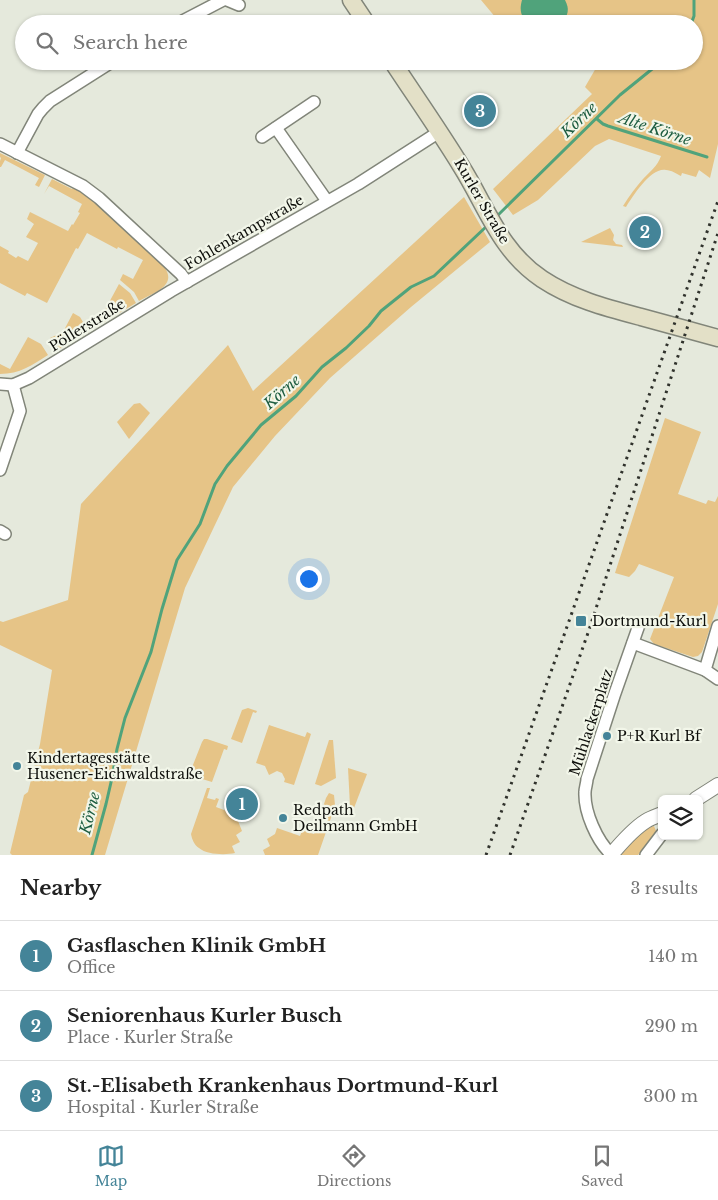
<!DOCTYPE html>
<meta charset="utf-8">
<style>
body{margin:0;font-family:"Libre Baskerville",serif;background:#f6f6f6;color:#222}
.controls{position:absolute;right:15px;bottom:15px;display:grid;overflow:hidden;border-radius:8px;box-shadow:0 1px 4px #0004}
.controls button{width:45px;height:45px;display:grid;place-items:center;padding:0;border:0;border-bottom:1px solid #e0e0e0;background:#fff;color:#222;font:25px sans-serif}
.you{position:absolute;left:308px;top:578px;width:18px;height:18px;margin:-12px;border:4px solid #fff;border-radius:50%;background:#1a73e8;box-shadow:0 0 0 8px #1a73e833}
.badge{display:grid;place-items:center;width:32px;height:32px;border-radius:50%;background:#448498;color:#fff;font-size:16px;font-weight:700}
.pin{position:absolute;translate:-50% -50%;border:2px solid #fff;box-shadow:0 1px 5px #0006}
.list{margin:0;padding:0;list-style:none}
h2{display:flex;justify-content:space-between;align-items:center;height:65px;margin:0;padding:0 20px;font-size:21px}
h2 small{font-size:16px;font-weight:400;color:#767676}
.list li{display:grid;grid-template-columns:32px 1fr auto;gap:15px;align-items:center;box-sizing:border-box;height:70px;padding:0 20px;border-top:1px solid #e0e0e0}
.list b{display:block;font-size:19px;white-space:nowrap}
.list p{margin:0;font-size:16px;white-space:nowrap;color:#767676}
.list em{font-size:16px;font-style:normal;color:#767676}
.icon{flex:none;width:28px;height:28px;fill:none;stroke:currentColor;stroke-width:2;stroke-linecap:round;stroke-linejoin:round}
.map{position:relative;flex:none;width:718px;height:855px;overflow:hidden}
.search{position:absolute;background:#fff;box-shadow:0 1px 4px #0004;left:15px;right:15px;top:15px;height:55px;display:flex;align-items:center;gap:12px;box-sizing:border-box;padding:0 18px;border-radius:28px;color:#767676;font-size:19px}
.sheet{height:275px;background:#fff}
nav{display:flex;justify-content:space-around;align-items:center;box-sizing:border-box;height:70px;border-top:1px solid #e0e0e0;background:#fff;font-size:14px;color:#767676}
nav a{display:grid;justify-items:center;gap:2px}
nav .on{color:#448498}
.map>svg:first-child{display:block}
.green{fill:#e6c487}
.water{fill:#50a37b}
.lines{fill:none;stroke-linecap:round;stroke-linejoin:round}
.stream{stroke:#50a37b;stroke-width:3}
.minor-casing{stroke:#818579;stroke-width:14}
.tertiary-casing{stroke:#818579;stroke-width:16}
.secondary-casing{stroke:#818579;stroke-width:19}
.minor{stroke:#fff;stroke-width:11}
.tertiary{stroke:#fff;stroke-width:14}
.secondary{stroke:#e3e0c7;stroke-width:16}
.rail{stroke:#30322c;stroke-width:3;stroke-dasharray:2.5 5;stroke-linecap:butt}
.poi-dot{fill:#448498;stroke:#f2f6e9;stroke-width:2}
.labels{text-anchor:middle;stroke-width:4.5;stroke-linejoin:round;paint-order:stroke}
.street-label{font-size:14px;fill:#0d0e0a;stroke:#f2f6e9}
.poi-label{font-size:14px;fill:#0d0e0a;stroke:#f2f6e9;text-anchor:start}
.water-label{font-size:15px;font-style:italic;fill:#1e5d41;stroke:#f2f6e9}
</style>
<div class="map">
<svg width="718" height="855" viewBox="0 0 718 855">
<rect width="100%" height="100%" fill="#e5e9dc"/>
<g class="green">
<path d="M481,0h237v144l-8,34 -11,-8 -3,7 -14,-4 -1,3c-4,-2 -10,-6 -15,-6 -15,-3 -33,26 -40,37l-3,-1c6,-10 13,-19 20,-27 8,-9 14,-12 18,-23l-52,-17 -14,7 -57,54 -25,15 -20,-26 99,-95 -7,-7 15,-26h94v-37h-193z"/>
<path d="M0,153l45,22 -6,12 -4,-2 4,-7 -34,-18 -4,7h-1v-6l1,-3 -1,-1z"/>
<path d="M52,179l20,10 2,-2c32,21 59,50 88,77 18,21 -7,28 -23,37l-5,-9 -14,-12 3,-6 10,5 10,-19 -25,-13 -1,2 -30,-16 -9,16 -2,-1 -29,55 -20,-10 -2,3 -25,-13v-37l9,5 -1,2 8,5 2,-2 10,5 10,-18 -12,-6 8,-13 -7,-5 3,-7 38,19 4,-7 1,1 7,-12 -2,-1 4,-8 -33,-18 -5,8z"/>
<path d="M464,197l26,45 -79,65 -81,71 -55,58 -42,51 -48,101 -80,267h-93l-2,-2 14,-58 4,-3 12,-48 12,-74 -52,-25v-24l3,1 65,-22 13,-96 147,-159 25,46z"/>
<path d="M610,228l4,7 -1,5 3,4 6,1 1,2 -42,-5z"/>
<path d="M119,284l11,9 6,10 -40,24 -4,-6 2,-3 5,3z"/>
<path d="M73,313l7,4 9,15 -32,18 -7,-12 13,-6z"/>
<path d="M28,337l13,7 7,11c-16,10 -28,19 -48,19v-10l10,5z"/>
<path d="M140,403l10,10 -21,26 -12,-17 17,-18z"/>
<path d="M665,418l36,14 -23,62 28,10 2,-4 7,2 3,-6v108l-16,48 -4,4 -5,1 -39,-13 -4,-5 24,-62 -35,-13 -4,7 -6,6 -14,-4z"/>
<path d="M248,708l9,3 -1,2 -3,-1 -11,31 -11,-4 11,-29z"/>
<path d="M269,725l36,12 2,-5 4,2 -17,51 -10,-3 1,-3 -3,-6 -5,-2 -8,4 -4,-9 -9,-3z"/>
<path d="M204,739h3l21,7 -1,4 -3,-1 -12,33 -23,-7 13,-33z"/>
<path d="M329,740h4l3,38 -15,8 -6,-2z"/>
<path d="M348,768l19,6 -13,34 -4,-2z"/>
<path d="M207,788h3l-3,10 8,2 1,-2 3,1 -3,8 24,9 -2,5 4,10 -6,4 4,7 -8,4 3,7c-9,2 -28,2 -36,-5 -5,-3 -7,-9 -8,-14z"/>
<path d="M329,793l5,2 1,10 -2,7 -15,43h-53l-2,-5 7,-4 -3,-7 8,-5 2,-6 23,8 3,-8 3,1v3l8,2 12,-36z"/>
<path d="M654,826l2,5 -1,3 -17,21h-17c8,-9 21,-26 33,-29z"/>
</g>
<path class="water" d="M522,0h43c5,10 3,14 -3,24h-34c-7,-8 -9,-13 -6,-24z"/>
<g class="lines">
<g class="stream">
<path d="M691,24l3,-8v-16"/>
<path d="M597,119l6,5 5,2 99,31"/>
<path d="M495,218l125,-123 42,-34"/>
<path d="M92,855l14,-51 6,-26 5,-29 8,-31 26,-66 11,-43 15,-49 23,-36 15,-40 12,-18 34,-41 35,-29 26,-29 24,-19 23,-22 12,-15 30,-24 23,-11 55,-52"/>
</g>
<defs>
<g id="minor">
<path d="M227,0l12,5"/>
<path d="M177,24l46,-24"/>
<path d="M276,128l51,73"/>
<path d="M262,137l52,-35"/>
<path d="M0,144l83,42 16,12 82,76 6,8"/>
<path d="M17,153l21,-39 5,-6 7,-7 63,-40"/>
<path d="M0,384l13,1 16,-7 142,-87 187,-107 81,-52"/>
<path d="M0,470l20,-59 -7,-26"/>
<path d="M0,531l5,3"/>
<path d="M718,626l-13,44 13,9"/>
<path d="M633,643l72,27"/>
<path d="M611,854c-14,-13 -27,-42 -26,-62 0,-4 2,-9 2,-13l27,-83 25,-71"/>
<path d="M646,855l16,-21"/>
</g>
<g id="tertiary">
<path d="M696,799l22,-14"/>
<path d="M611,855c10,-12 22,-26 35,-34 5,-3 11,-5 16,-7"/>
</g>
<g id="secondary">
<path d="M351,0l16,24"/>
<path d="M392,61c23,35 47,69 69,105 26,41 38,84 81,113 30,20 65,29 99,38 26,7 51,14 77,21"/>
</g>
</defs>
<use href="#minor" class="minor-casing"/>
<use href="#tertiary" class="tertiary-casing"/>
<use href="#secondary" class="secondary-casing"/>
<use href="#minor" class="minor"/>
<use href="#tertiary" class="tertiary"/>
<use href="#secondary" class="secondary"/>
<g class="rail">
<path d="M486,855l232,-654"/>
<path d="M510,855l79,-225 129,-397"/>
</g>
</g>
<g class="poi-dot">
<rect x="575" y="615" width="12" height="12" rx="2.5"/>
<circle cx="607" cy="736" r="5"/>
<circle cx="17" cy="766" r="5"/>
<circle cx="283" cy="818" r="5"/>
</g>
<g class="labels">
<g class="street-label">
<text transform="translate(482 201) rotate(60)" y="5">Kurler Straße</text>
<text transform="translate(244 232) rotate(-30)" y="5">Fohlenkampstraße</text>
<text transform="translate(87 325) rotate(-32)" y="5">Pöllerstraße</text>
<text transform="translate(591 722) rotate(-72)" y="5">Mühlackerplatz</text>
</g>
<g class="poi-label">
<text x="592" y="626">Dortmund-Kurl</text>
<text x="617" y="741">P+R Kurl Bf</text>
<text x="27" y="763">Kindertagesstätte<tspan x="27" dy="16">Husener-Eichwaldstraße</tspan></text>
<text x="293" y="815">Redpath<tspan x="293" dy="16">Deilmann GmbH</tspan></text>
</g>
<g class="water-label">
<text transform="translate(579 120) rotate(-44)" y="5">Körne</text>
<text transform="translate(655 129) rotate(18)" y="5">Alte Körne</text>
<text transform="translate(282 392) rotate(-42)" y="5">Körne</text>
<text transform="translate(90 813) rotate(-76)" y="5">Körne</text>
</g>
</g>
</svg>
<div class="controls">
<button><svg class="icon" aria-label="layers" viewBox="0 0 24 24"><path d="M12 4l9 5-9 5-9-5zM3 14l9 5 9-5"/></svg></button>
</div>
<div class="you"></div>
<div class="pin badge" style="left:242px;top:804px">1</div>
<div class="pin badge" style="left:645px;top:232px">2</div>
<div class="pin badge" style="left:480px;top:111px">3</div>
<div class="search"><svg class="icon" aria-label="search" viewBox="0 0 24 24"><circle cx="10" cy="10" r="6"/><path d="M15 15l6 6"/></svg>Search here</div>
</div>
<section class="sheet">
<h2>Nearby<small>3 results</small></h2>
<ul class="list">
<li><span class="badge">1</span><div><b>Gasflaschen Klinik GmbH</b><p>Office</p></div><em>140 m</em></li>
<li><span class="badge">2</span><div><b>Seniorenhaus Kurler Busch</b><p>Place · Kurler Straße</p></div><em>290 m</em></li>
<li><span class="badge">3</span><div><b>St.-Elisabeth Krankenhaus Dortmund-Kurl</b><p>Hospital · Kurler Straße</p></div><em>300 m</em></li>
</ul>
</section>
<nav>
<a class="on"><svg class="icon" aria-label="map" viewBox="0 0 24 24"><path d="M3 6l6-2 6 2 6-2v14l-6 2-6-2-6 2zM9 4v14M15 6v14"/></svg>Map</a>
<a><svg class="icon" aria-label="directions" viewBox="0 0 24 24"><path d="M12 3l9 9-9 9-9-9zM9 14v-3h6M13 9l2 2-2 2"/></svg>Directions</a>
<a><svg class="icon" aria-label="saved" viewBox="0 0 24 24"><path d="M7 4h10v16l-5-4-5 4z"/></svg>Saved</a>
</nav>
